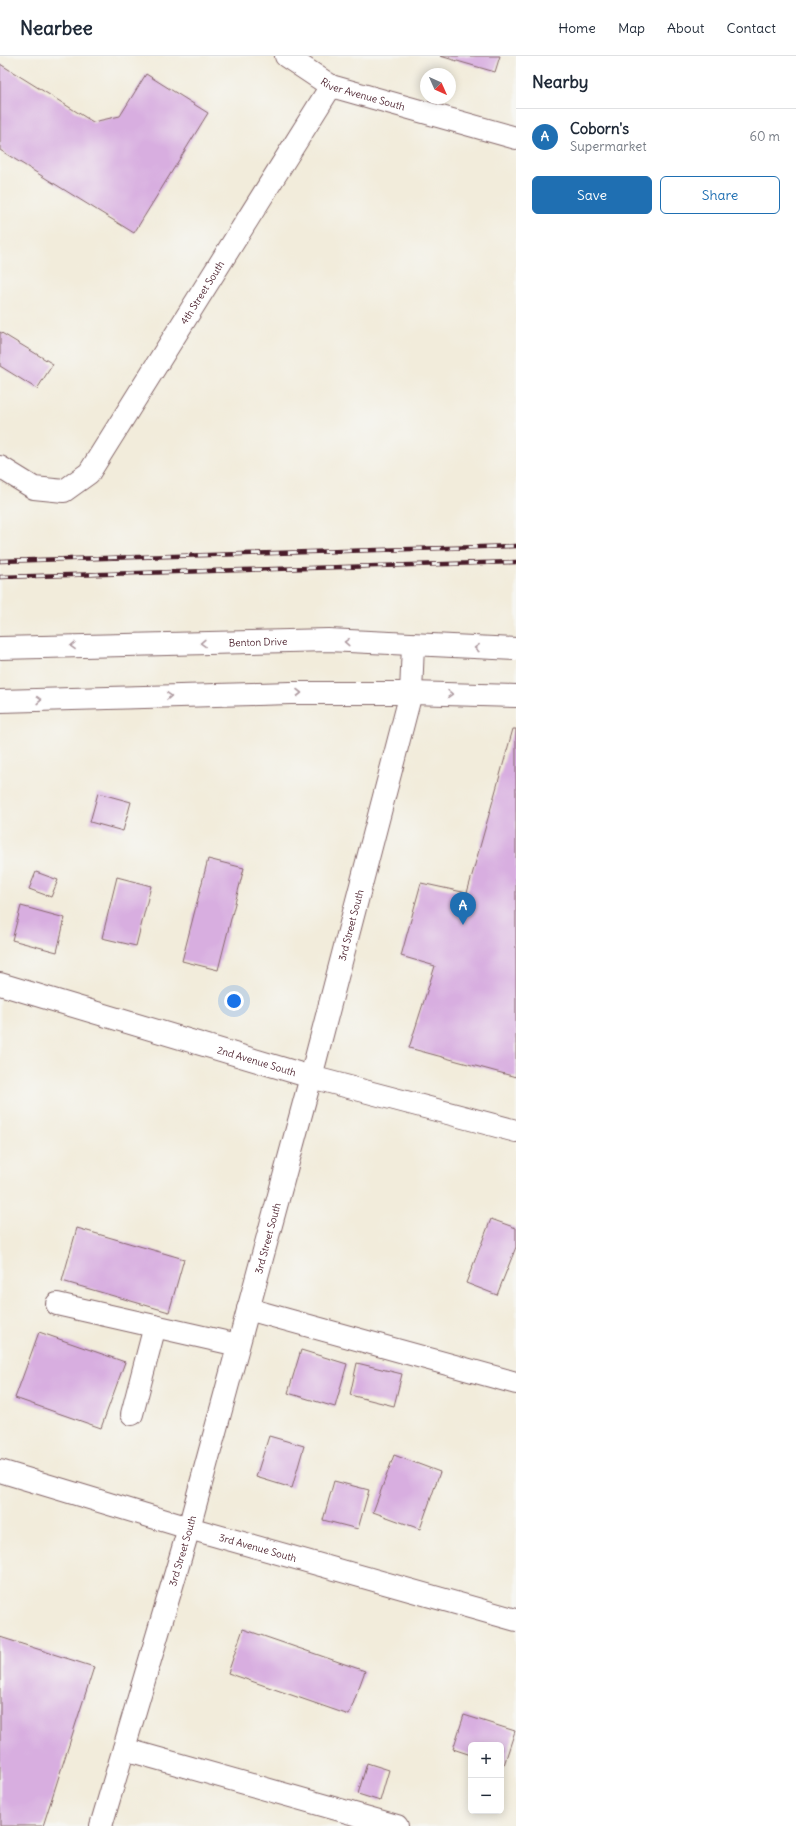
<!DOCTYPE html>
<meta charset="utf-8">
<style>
body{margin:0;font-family:Delius,sans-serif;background:#f2f2f3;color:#1f2937}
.controls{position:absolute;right:12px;bottom:12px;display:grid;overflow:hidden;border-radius:6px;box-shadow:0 2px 10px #0003}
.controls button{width:36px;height:36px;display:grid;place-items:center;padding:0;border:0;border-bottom:1px solid #e0e1e3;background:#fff;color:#1f2937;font:20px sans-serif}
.compass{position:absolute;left:420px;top:12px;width:36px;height:36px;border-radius:50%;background:#fff;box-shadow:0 2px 10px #0003;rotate:135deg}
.you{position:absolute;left:234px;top:945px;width:14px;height:14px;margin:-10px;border:3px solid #fff;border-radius:50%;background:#1a73e8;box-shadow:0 0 0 6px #1a73e833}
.badge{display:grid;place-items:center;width:26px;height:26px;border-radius:50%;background:#1f6fb2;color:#fff;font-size:13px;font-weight:700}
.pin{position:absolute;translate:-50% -33px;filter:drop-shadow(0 1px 2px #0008)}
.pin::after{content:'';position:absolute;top:21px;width:14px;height:12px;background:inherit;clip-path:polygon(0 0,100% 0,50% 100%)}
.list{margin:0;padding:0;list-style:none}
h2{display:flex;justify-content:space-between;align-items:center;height:52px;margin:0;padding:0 16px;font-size:17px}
h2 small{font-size:13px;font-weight:400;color:#747a83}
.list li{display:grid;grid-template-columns:26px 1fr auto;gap:12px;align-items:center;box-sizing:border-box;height:56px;padding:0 16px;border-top:1px solid #e0e1e3}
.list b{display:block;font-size:15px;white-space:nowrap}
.list p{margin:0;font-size:13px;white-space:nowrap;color:#747a83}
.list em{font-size:13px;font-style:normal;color:#747a83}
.actions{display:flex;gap:8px;padding:12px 16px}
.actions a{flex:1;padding:9px 0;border:1px solid #1f6fb2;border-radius:6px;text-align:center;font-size:14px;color:#1f6fb2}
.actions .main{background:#1f6fb2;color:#fff}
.map{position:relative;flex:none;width:516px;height:1770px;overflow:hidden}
header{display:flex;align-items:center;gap:24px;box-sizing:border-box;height:56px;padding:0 20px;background:#fff;border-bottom:1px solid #e0e1e3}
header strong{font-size:19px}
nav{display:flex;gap:22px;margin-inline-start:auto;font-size:14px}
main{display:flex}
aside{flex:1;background:#fff}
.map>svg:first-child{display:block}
.building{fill:#d8aee0}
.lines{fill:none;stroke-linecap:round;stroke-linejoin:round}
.minor-casing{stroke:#856769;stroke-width:24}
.major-casing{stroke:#856769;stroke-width:24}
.minor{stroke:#fff;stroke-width:22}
.major{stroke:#fff;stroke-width:22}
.rail-casing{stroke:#4a1f2b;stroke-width:4.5}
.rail{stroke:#f6f6f2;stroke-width:3;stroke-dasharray:9;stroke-linecap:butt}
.oneway{stroke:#ae9aa0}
.labels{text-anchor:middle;stroke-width:3;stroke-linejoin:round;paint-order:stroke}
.street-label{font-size:10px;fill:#4a1f2b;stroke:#f6f6f2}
</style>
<header>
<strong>Nearbee</strong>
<nav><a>Home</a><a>Map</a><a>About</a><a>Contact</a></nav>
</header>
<main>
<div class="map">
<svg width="516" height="1770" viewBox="0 0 516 1770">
<rect width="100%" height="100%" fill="#f6f6f2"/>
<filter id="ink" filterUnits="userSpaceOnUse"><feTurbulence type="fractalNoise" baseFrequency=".025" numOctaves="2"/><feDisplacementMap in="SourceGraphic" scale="8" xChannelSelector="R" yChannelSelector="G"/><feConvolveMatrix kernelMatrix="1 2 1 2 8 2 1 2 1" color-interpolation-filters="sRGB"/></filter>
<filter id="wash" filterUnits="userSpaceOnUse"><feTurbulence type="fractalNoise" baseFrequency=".012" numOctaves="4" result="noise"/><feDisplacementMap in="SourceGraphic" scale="16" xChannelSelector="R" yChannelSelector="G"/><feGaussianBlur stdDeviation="0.9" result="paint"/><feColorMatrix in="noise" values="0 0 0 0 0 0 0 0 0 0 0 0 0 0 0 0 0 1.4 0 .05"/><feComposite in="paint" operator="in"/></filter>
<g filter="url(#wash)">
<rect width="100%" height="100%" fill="#f2ecdb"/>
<g id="blocks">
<g class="building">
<path d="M440,0h60l-5,16z"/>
<path d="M0,8l93,58 27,-6 26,-42 62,39 -74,120 -134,-83z"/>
<path d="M0,276l53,32 -16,25 -37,-23z"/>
<path d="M513,673h3v348l-107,-29 26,-82 -34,-10 20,-73 46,10z"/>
<path d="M98,737l33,9 -8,29 -33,-9z"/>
<path d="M208,803l36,9 -26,102 -36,-9z"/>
<path d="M36,816l22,8 -7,17 -22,-8z"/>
<path d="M117,821l34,9 -15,60 -34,-8z"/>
<path d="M21,850l44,12 -8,34 -45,-12z"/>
<path d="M491,1163l25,9v19l-19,48 -31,-12z"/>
<path d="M77,1172l107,31 -15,53 -107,-31z"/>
<path d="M39,1276l86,30 -24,66 -86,-30z"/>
<path d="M301,1294l46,14 -12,43 -47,-14z"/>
<path d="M357,1307l45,11 -8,32 -44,-11z"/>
<path d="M269,1380l35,10 -12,42 -36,-11z"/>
<path d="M394,1399l46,17 -20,57 -47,-17z"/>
<path d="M334,1425l35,9 -11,39 -35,-9z"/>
<path d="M243,1573l122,42 -16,44 -121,-42z"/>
<path d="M0,1581l94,30 -51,159h-43z"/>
<path d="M464,1659l51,16 -11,34 -3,-1v-19h-30v10l-18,-6z"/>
<path d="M367,1707l22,7 -9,31 -22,-7z"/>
</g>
</g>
</g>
<g filter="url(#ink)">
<use href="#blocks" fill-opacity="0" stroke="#856769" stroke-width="1"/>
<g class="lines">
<defs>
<g id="minor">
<path id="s1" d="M286,0l45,30 185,52"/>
<path id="s2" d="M0,411l34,21 30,3 25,-18 242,-387"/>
<path id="s3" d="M0,928l311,93 205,54"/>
<path d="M57,1248l181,41"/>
<path d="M248,1253l268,74"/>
<path d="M132,1358l23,-88"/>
<path id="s4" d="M0,1415l189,57 327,92"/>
<path d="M124,1693l273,77"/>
<path id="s5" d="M101,1770l88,-298 122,-451 100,-384 2,-48"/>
</g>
<g id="major">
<path id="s6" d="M0,592l328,-8 188,9"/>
<path d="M0,645l290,-8h121l105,3"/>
</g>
</defs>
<use href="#minor" class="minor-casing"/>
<use href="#major" class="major-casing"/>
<use href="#minor" class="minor"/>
<use href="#major" class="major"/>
<defs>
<g id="rail">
<path d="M0,505l516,-15"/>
<path d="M0,521l516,-15"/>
</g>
</defs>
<use href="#rail" class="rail-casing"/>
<use href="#rail" class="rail"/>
</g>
<defs><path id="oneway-chevron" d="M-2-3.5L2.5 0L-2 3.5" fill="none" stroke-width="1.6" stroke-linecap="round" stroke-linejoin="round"/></defs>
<g class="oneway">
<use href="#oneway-chevron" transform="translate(347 586) rotate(-177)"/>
<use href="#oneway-chevron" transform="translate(203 587) rotate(178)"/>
<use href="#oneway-chevron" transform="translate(73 590) rotate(178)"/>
<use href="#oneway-chevron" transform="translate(477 592) rotate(-178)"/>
<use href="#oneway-chevron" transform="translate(299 637)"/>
<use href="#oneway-chevron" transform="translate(450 638) rotate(2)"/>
<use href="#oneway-chevron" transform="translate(169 640) rotate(-2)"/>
<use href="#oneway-chevron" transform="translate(39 644) rotate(-2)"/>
</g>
</g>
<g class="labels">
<g class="street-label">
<text dy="4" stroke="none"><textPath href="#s1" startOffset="87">River Avenue South</textPath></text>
<text dy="4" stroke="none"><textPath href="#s2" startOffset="314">4th Street South</textPath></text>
<text dy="4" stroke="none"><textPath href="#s6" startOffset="258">Benton Drive</textPath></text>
<text dy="4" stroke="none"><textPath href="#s5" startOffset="935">3rd Street South</textPath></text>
<text dy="4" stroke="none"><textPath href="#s3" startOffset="268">2nd Avenue South</textPath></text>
<text dy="4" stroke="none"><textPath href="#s5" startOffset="611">3rd Street South</textPath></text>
<text dy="4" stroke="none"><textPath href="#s4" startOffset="269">3rd Avenue South</textPath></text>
<text dy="4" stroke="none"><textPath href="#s5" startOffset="287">3rd Street South</textPath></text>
</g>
</g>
</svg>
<div class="controls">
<button>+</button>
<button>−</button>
</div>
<svg class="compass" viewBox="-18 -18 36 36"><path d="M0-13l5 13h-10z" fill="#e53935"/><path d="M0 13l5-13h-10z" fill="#747a83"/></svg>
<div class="you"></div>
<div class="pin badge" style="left:463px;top:869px">A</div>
</div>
<aside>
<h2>Nearby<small></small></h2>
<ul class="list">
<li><span class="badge">A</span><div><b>Coborn's</b><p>Supermarket</p></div><em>60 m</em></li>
</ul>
<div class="actions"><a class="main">Save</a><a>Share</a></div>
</aside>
</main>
